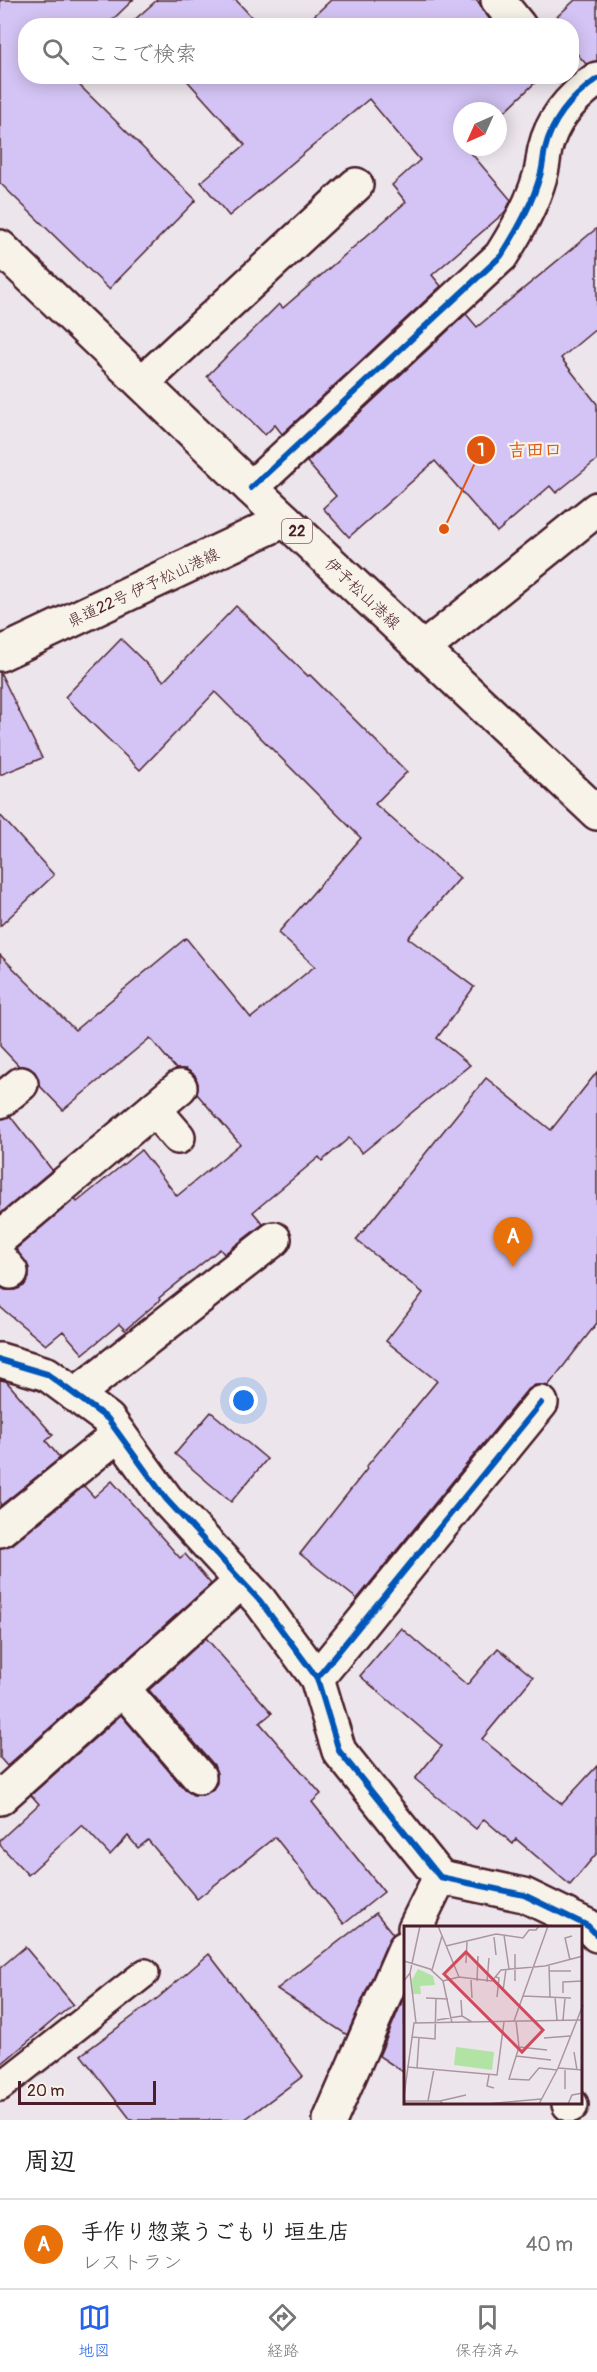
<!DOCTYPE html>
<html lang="ja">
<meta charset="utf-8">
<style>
body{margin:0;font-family:Pangolin,"Klee One",sans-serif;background:#f6f6f6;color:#222}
.compass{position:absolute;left:453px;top:102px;width:54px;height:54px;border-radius:50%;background:#fff;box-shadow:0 3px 15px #0003;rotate:225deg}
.scale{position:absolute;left:18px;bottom:15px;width:138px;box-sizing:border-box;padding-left:6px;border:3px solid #4a1f2b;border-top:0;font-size:16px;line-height:21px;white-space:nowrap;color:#4a1f2b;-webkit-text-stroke:4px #f7f3e8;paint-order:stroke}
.you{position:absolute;left:244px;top:1401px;width:21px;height:21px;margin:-15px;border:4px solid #fff;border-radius:50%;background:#1a73e8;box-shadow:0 0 0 9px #1a73e833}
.badge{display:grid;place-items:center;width:39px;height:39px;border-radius:50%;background:#2563eb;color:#fff;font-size:20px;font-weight:700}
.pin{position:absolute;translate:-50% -50px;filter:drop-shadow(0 2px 3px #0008)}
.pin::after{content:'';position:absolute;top:32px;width:21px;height:18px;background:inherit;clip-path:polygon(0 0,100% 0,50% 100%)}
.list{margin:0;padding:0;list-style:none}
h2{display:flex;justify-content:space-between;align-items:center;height:78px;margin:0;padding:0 24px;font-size:26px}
h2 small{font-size:20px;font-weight:400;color:#767676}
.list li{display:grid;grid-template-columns:39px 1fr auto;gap:18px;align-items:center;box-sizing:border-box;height:90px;padding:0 24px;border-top:2px solid #e0e0e0}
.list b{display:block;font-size:22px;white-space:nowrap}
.list p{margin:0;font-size:20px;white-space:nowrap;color:#767676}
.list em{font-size:20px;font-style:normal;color:#767676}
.icon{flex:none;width:33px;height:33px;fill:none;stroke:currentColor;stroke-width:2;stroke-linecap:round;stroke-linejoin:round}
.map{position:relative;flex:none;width:597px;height:2120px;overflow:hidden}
.search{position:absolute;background:#fff;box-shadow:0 3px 15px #0003;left:18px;right:18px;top:18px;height:66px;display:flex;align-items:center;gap:15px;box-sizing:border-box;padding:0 21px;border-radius:24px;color:#767676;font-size:22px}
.sheet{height:168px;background:#fff}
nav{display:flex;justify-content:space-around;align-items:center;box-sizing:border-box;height:84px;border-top:2px solid #e0e0e0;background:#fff;font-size:16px;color:#767676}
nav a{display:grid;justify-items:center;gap:3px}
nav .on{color:#2563eb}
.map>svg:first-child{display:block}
.building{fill:#d4c4f5;stroke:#4a1f2b;stroke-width:1.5}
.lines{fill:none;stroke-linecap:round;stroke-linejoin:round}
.service-casing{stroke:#4a1f2b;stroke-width:32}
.minor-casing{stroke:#4a1f2b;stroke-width:38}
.primary-casing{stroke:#4a1f2b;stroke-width:38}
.service{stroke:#f7f3e8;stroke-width:27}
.minor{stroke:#f7f3e8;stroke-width:33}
.primary{stroke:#f7f3e8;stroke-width:33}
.cycleway-casing{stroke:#f7f3e8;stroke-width:10}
.cycleway{stroke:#0057b8;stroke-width:6}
.labels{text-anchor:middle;stroke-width:4.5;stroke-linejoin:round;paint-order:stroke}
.shield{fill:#f7f3e8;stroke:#7e5f64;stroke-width:1.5}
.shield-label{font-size:15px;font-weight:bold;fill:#4a1f2b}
.street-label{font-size:16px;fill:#4a1f2b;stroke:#f7f3e8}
.inset-road{fill:none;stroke:#ab969f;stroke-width:1.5}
.view{fill:#d1495b;fill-opacity:0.15;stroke:#d1495b;stroke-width:3}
.inset-edge{fill:none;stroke:#4a1f2b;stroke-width:3}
.leader{fill:none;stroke:#e0560e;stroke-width:2}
.callout-dot{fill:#e0560e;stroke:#f7f3e8;stroke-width:2}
.mark-label{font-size:18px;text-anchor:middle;font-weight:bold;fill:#fff}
.callout-label{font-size:18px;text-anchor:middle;font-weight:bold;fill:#e0560e;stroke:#f7f3e8;stroke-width:4.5;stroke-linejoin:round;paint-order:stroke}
</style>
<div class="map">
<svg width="597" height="2120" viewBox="0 0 597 2120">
<rect width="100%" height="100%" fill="#ece5ec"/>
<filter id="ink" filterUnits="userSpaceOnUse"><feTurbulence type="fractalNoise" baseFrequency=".0167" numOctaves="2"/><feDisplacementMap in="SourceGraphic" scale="12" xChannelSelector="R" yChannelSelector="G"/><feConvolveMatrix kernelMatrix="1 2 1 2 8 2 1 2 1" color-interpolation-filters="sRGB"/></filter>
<g filter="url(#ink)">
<g class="building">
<path d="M0,0h133l-27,26h-80v50h44l126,124 -87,89 -109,-106z"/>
<path d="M157,0h79l24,26h-125l-3,-4z"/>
<path d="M331,0h146l17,26h-191z"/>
<path d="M575,0h22v61l-11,3 -14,-16v-22h-21l-2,-2z"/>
<path d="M183,76h359l-44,42v-7h-36v36h4l45,53 -6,12 -73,63 9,11 -159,148 -7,-9 -10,10 -58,-59 72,-72 4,4 123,-106 -14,-17 28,-25 -51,-61 -140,117 -28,-34 44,-37z"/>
<path d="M597,228v100l-36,30 36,46v56l-41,33 -6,-7 -53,46 -62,-71 -86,76 -26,-29 13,-12 -29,-34 159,-148 11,13z"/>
<path d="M236,606l72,70 2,-1 97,97 -32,32 85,74 -52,60 66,49 -37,51 33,27 -108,88 -13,-15 -27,23 -3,-4 -66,55 10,12 -39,30 -4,-5 -61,49 1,2 -35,30 -6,-6 -36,30 -20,-23 -17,14 -46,-38v-20l5,3h10l9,-4 5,-8v-10l-13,-19 59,-50 2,3 64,-52 36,46 63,-52 -43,-50 1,-10 -3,-9 -9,-6h-10l-26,-31 -87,72 -24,-25 -4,-13 -7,-5 -9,-1 -19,-20v-91l75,75 111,-92 65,80 64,-52 -37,-33 83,-95 -146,-146 -75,78 -75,-73 56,-58 43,42z"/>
<path d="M0,672l42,86 -42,17z"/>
<path d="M0,815l54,60 -54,51z"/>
<path d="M597,1072v251l-49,63 -13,-1 -9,6 -169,208 -57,-45 67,-85 -1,-2 71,-86 -51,-40 37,-48 -67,-53 130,-162 65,52z"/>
<path d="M10,1116l42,54 -52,44v-95z"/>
<path d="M0,1380l6,1 47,54 -7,6 14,17 -60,48z"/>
<path d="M211,1412l56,47 -36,43 -56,-48z"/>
<path d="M112,1481l68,77 5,-4 26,30 -204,182 -7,-8v-210l12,-3 72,-59 10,11z"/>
<path d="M401,1628l66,57 31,-37 35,29 -51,62 80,65 35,-38v87l-27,32 -54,-46 -3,5 -29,-25 -8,10 -61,-50 27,-33 -82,-70z"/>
<path d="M206,1638l66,75 -12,10 61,71 -9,8 72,90 -40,32 -69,-87 -78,62 -49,-59 -10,8 -10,-12 -18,19 -28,-30 -54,50 -28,-30v-5l39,-36 -8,-9 90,-80 64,75 8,5h9l10,-4 5,-8v-9l-3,-9 -65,-75z"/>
<path d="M376,1913l17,21 -5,7 -41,94 -70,-46z"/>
<path d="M25,1947l48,57 -73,61v-97z"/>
<path d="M209,1954l94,122 -59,44h-113l-50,-65 78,-58z"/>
<path d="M405,1995v78l-26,-17z"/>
</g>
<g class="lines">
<defs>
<path id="service" d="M0,2087l145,-114"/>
<g id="minor">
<path d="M498,0l21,26"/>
<path d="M142,383l214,-198"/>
<path d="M251,488l250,-232c16,-25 31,-51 39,-80 3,-9 3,-18 5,-27 7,-30 28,-53 52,-70"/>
<path d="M423,649l174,-140"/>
<path d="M0,1101l21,-17"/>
<path d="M154,1109l24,28"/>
<path d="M0,1238l180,-151"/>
<path d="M0,1259l11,13"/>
<path d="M0,1360l47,14 61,45 58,80 94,102 57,77 22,73 101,126 84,18 64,31 9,9"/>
<path d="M75,1395l199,-156"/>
<path d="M0,1530l119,-96"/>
<path d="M317,1678l224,-275"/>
<path d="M122,1688l77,89"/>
<path d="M0,1798l242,-217"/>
<path d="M415,1928l25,-51"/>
<path d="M569,2104l2,1"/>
<path d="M330,2120l75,-172"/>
</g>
<g id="primary">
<path d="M0,247l251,241 346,325"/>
<path d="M0,654l285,-134"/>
</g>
</defs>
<use href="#service" class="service-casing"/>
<use href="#minor" class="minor-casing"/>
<use href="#primary" class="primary-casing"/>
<use href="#service" class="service"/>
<use href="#minor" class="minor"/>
<use href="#primary" class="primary"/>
<defs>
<g id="cycleway">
<path d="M251,488l250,-232c16,-25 31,-51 39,-80 3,-9 3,-18 5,-27 7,-30 28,-53 52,-70"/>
<path d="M0,1360l47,14 61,45 58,80 94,102 57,77 22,73 101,126 84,18 64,31 9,9"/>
<path d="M317,1678l224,-275"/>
</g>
</defs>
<use href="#cycleway" class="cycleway-casing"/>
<use href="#cycleway" class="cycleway"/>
</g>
</g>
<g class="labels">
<rect class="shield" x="282" y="519" width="30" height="24" rx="4.5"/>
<g class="shield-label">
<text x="297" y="536">22</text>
</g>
<g class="street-label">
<text transform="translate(143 587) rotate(-25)" y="6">県道22号 伊予松山港線</text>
<text transform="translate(363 593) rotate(43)" y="6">伊予松山港線</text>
</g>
</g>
<g transform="translate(404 1926)">
<rect width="178" height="178" fill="#ece5ec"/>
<path d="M14,43l15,7 2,9 -15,1 1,8h-8l-1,-14zM52,121l38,5 -2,18 -38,-5z" fill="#b0e3a4"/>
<path class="inset-road" d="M34,0l21,51M100,9l5,34M90,11l2,18M42,20l50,-12 27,4 6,-8h7l3,-4M111,28v27M166,34l-5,-22 7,-2M0,35l26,8 13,12 9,42M62,37l1,-21M145,39l1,32M28,44l10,-34M145,45h22M6,47l6,50M92,51l3,1 -2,19M67,54l1,18M0,55l6,-8 10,-47M39,55l16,-4 33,4 9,-11 44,-4 38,-10M73,55l1,-25M83,56l2,-24M99,65l3,-22M159,67v-11l20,-1M119,70l48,2M151,71l2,23M22,72l22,1M57,74l1,16 10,6M33,94l25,-4M159,94l2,-22M110,95l34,-95M112,95l3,26 -10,32 20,1 10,-12 18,2M8,111l23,2 1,-41M140,112l26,-2M115,121l28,3M170,126l3,18M112,130l35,4M3,141l90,8 7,-53M13,142l2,-30M154,142l25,2M161,144v19M85,149l-2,11 7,2M0,170l10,-73 169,-3M0,175h36l3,3M24,175l6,-32M36,175l26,-6M83,178l54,-5M135,178l19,-36 25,-63M164,178l4,-9 11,-2"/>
<path class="view" d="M62,26l77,78 -21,22 -78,-78z"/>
<rect width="178" height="178" class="inset-edge"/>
</g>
<path class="leader" d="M444 529L481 450"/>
<g class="callout-dot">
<circle cx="444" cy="529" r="6"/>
<circle cx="481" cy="450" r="15"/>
</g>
<g class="mark-label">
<text x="481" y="456">1</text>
</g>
<g class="callout-label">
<text x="535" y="456">吉田口</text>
</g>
</svg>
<svg class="compass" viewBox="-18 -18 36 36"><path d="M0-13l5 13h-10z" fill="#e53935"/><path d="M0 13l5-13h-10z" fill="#767676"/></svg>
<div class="scale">20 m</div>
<div class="you"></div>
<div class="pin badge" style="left:513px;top:1267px;background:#e8710a">A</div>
<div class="search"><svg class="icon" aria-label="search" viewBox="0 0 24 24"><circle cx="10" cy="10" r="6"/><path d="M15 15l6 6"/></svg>ここで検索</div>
</div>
<section class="sheet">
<h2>周辺<small></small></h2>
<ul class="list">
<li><span class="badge" style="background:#e8710a">A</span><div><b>手作り惣菜うごもり 垣生店</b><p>レストラン</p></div><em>40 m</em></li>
</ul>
</section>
<nav>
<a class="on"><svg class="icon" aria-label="map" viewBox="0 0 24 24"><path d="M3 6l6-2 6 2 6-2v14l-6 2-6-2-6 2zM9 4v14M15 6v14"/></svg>地図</a>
<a><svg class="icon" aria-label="directions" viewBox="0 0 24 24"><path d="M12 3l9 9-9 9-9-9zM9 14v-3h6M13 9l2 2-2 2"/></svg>経路</a>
<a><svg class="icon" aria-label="saved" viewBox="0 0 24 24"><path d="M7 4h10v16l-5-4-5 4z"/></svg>保存済み</a>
</nav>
